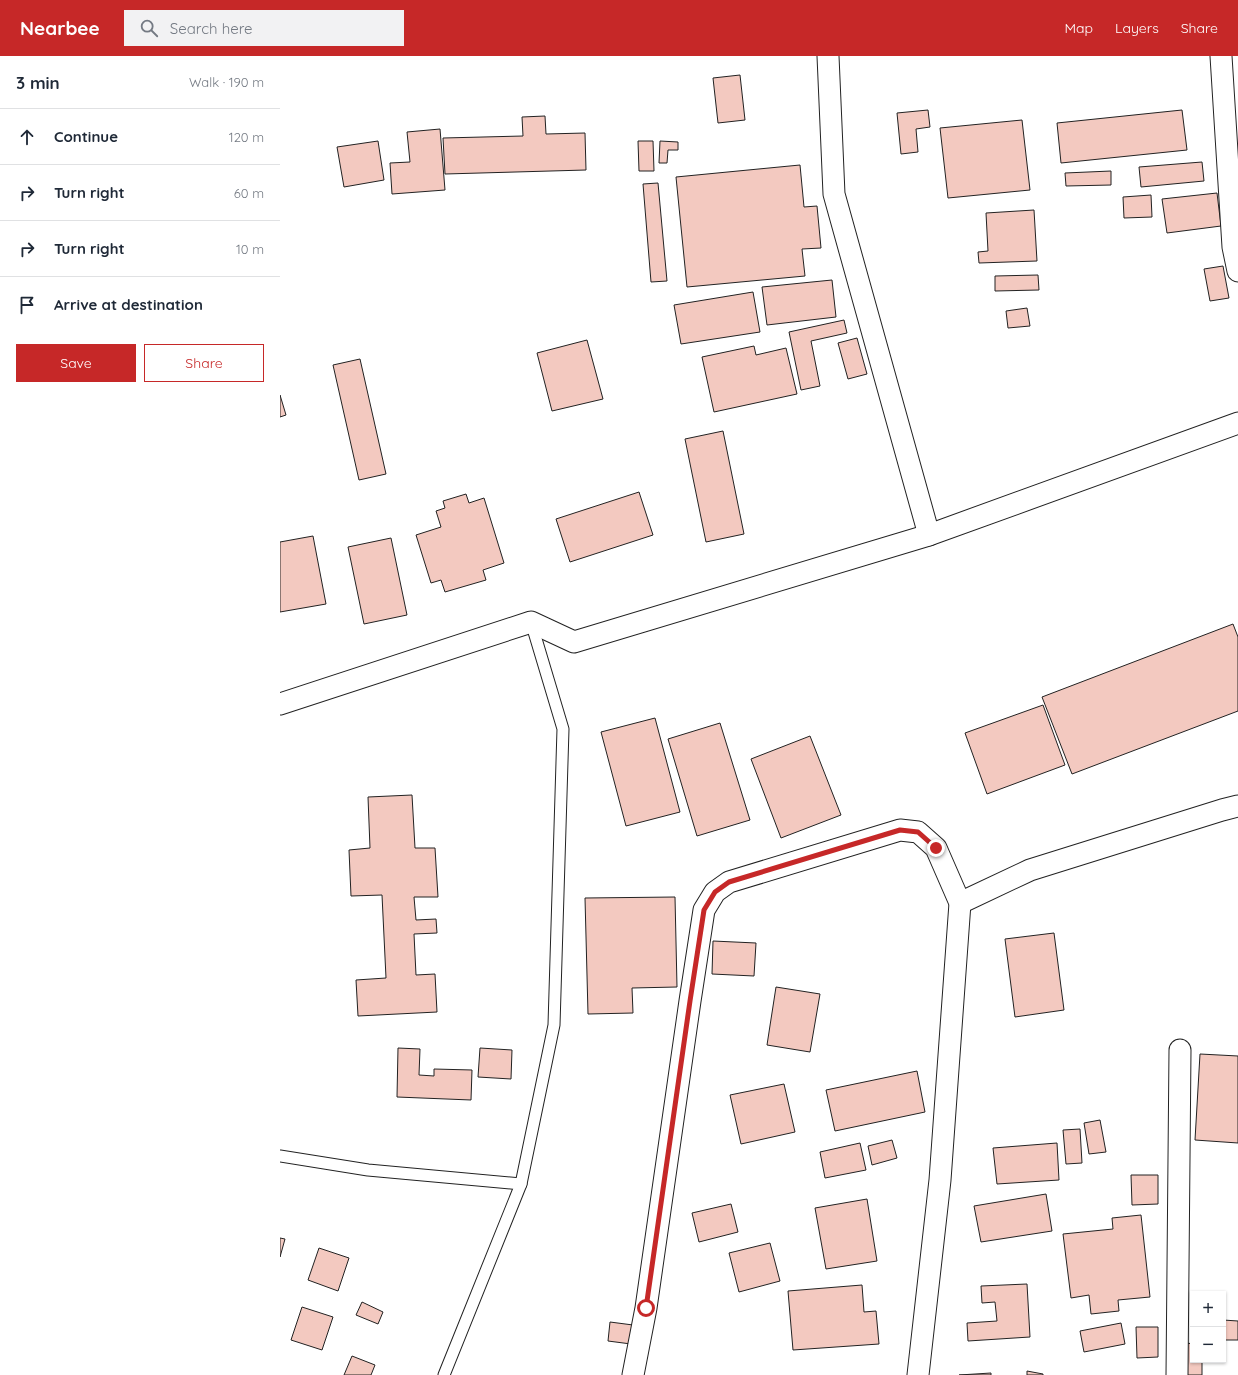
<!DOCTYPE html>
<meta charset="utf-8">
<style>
body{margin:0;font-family:Quicksand,sans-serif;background:#f2f2f3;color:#1f2937}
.controls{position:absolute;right:12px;bottom:12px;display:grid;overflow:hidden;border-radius:0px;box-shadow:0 1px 3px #0004}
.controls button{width:36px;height:36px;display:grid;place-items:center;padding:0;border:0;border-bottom:1px solid #e0e1e3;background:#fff;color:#1f2937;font:20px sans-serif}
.stop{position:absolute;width:12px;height:12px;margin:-9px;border:3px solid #c62828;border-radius:50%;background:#fff}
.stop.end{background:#c62828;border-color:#fff;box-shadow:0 1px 4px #0008}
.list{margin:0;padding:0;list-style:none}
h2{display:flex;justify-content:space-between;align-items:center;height:52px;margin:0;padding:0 16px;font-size:17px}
h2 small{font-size:13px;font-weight:400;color:#747a83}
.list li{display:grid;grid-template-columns:26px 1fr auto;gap:12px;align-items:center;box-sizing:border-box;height:56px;padding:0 16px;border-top:1px solid #e0e1e3}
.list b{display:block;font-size:15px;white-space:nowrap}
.list em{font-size:13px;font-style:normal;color:#747a83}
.actions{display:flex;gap:8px;padding:12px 16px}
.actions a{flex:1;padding:9px 0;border:1px solid #c62828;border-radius:0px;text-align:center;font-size:14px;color:#c62828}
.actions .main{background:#c62828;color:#fff}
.icon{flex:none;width:22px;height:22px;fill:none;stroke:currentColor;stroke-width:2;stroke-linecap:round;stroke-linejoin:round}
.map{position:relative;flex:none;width:958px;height:1319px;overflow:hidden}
header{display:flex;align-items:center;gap:24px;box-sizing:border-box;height:56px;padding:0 20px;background:#c62828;color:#fff}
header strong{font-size:19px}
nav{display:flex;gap:22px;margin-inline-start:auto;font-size:14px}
.search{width:280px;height:36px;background:#f2f2f3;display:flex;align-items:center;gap:10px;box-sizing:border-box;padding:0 14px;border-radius:0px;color:#747a83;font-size:15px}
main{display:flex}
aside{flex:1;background:#fff}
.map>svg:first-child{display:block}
.building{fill:#f3c9c0;stroke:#222}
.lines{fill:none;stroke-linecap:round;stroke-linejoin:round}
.service-casing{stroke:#222;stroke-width:13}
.minor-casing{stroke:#222;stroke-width:23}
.service{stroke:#fff;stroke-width:11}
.minor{stroke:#fff;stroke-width:21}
.route{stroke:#c62828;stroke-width:5}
</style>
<header>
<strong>Nearbee</strong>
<div class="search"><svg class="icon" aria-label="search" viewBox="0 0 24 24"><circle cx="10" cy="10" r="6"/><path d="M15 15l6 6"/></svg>Search here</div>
<nav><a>Map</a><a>Layers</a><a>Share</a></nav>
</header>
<main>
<aside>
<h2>3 min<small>Walk · 190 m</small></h2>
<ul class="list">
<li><svg class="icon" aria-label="ahead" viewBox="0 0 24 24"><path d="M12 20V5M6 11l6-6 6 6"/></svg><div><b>Continue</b></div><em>120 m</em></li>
<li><svg class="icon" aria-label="right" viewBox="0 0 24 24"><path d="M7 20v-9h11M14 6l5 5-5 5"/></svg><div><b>Turn right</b></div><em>60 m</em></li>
<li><svg class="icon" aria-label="right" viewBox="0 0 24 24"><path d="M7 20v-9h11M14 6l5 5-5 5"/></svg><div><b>Turn right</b></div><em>10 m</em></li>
<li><svg class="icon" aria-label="arrive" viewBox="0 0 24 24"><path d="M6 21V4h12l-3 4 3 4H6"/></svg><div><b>Arrive at destination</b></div></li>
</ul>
<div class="actions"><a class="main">Save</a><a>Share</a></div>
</aside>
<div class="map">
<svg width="958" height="1319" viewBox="0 0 958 1319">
<rect width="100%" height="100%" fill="#fff"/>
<g class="building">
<path d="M460,19l5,45 -27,3 -5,-45z"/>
<path d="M648,54l2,17 -14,2 2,23 -17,2 -4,-41z"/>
<path d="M902,54l5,40 -126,13 -4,-40z"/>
<path d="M265,60l1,18 39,-1 1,37 -141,4 -2,-36 80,-2 -1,-19z"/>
<path d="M742,64l8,70 -82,8 -8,-70z"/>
<path d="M160,73l5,61 -53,4 -2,-31 20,-1 -3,-30z"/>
<path d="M98,85l6,39 -40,7 -7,-40z"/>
<path d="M358,85h15l1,30h-15z"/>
<path d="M380,85l18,1v8h-10l-1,13h-8z"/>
<path d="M922,106l2,19 -63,6 -2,-20z"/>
<path d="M520,109l4,42 13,-1 4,42 -19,1 3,27 -118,11 -11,-110z"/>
<path d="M831,115v14l-45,1 -1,-13z"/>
<path d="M378,127l9,98 -16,1 -8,-98z"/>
<path d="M937,137l4,33 -54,7 -5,-34z"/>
<path d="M871,139l1,22 -28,1 -1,-21z"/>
<path d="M754,154l3,51 -58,2 -1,-11 10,-1 -2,-38z"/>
<path d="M943,210l6,32 -19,3 -6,-32z"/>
<path d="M758,219l1,15 -44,1v-15z"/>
<path d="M552,224l4,37 -69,8 -5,-38z"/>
<path d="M473,236l7,40 -79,12 -7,-39z"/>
<path d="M747,252l3,18 -22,2 -2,-17z"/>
<path d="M564,264l3,13 -36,8 9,45 -19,4 -12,-58z"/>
<path d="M577,282l10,36 -19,5 -10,-36z"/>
<path d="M307,284l16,59 -51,12 -15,-58z"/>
<path d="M474,290l2,9 30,-7 11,46 -83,18 -12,-55z"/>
<path d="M80,303l26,115 -27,6 -26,-115z"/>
<path d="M0,339l6,20 -6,2z"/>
<path d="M443,375l21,103 -38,8 -21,-103z"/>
<path d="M359,436l14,43 -83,27 -14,-43z"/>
<path d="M186,438l3,9 15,-5 20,65 -21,7 3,10 -41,12 -4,-12 -10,3 -15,-48 25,-8 -5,-16 9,-3 -2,-7z"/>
<path d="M33,480l13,68 -46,8v-70z"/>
<path d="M111,482l16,77 -43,9 -16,-77z"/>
<path d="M953,568l5,13v74l-166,63 -30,-77z"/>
<path d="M763,649l22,60 -78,29 -22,-61z"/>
<path d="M375,662l25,94 -54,14 -25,-94z"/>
<path d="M440,667l30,97 -53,16 -29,-97z"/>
<path d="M530,680l31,79 -60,23 -30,-79z"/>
<path d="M132,739l3,53h20l3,49h-24l2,23 20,-1 1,14 -23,1 2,41 19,-1 2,38 -79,4 -2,-36 30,-2 -4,-83 -31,1 -2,-46 21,-2 -2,-51z"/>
<path d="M395,841l2,90 -45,1 1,25 -45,1 -3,-116z"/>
<path d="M774,877l10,77 -49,7 -10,-78z"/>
<path d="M433,885l43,2 -2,33 -42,-2z"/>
<path d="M496,931l44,7 -10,58 -43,-7z"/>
<path d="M118,992l22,1 -1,26 15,1v-7l38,1 -1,30 -74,-3z"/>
<path d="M200,992l32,2 -1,29 -33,-2z"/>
<path d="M920,998l38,2v87l-43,-3z"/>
<path d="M637,1015l8,41 -90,19 -9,-41z"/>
<path d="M504,1028l11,48 -54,12 -11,-49z"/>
<path d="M820,1064l6,32 -17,2 -5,-31z"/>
<path d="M800,1073l2,34 -16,1 -3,-34z"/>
<path d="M612,1084l5,18 -25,7 -4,-19z"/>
<path d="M580,1087l6,27 -41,8 -5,-26z"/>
<path d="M777,1087l2,37 -62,4 -4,-36z"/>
<path d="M851,1119h27v29l-26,1z"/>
<path d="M766,1138l6,37 -71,11 -7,-36z"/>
<path d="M587,1143l10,62 -51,8 -11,-61z"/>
<path d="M451,1148l7,28 -39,10 -7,-29z"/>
<path d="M861,1159l9,82 -32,3 1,11 -28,3 -2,-19 -18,3 -8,-64 50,-5 -1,-11z"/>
<path d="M0,1182l5,1 -5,18z"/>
<path d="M490,1187l10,38 -41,11 -10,-39z"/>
<path d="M39,1192l30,10 -11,33 -30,-11z"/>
<path d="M747,1228l3,53 -62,4 -1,-18 30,-2 -2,-19 -13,1 -1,-17z"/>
<path d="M582,1229l2,27 12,-1 3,33 -86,6 -5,-59z"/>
<path d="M82,1246l21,10 -5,12 -22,-9z"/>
<path d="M22,1251l31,10 -11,33 -31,-10z"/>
<path d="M943,1264l15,1v19h-15z"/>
<path d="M330,1266l23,3 -2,19 -23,-3z"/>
<path d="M841,1267l4,21 -41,8 -4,-21z"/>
<path d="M856,1271h22v30l-21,1z"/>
<path d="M907,1287l6,1v16h9v15h-17z"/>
<path d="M72,1300l23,9 -4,10h-27z"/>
<path d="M747,1315l16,3v1h-16z"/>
<path d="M711,1317v2h-32z"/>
</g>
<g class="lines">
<defs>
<g id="service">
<path d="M0,1100l88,14 153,14"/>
<path d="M164,1319l77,-191 33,-159 9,-296 -32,-107"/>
</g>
<g id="minor">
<path d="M548,0l6,138 95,341"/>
<path d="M941,0l12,191 5,24"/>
<path d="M0,648l251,-82 43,20 355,-107 309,-112"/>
<path d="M680,847l70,-33 192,-60 16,-4"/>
<path d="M353,1319l13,-67 44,-307 14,-91 11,-18 14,-10 171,-52 18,2 18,16 24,55 -20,277 -22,195"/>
<path d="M897,1319l3,-325"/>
</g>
</defs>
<use href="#service" class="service-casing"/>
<use href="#minor" class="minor-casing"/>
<use href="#service" class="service"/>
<use href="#minor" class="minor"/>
</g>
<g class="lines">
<path class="route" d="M366,1252l44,-307 14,-91 11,-18 14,-10 171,-52 18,2 18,16"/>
</g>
</svg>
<div class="controls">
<button>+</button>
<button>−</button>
</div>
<div class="stop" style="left:366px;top:1252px"></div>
<div class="stop end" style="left:656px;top:792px"></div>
</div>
</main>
